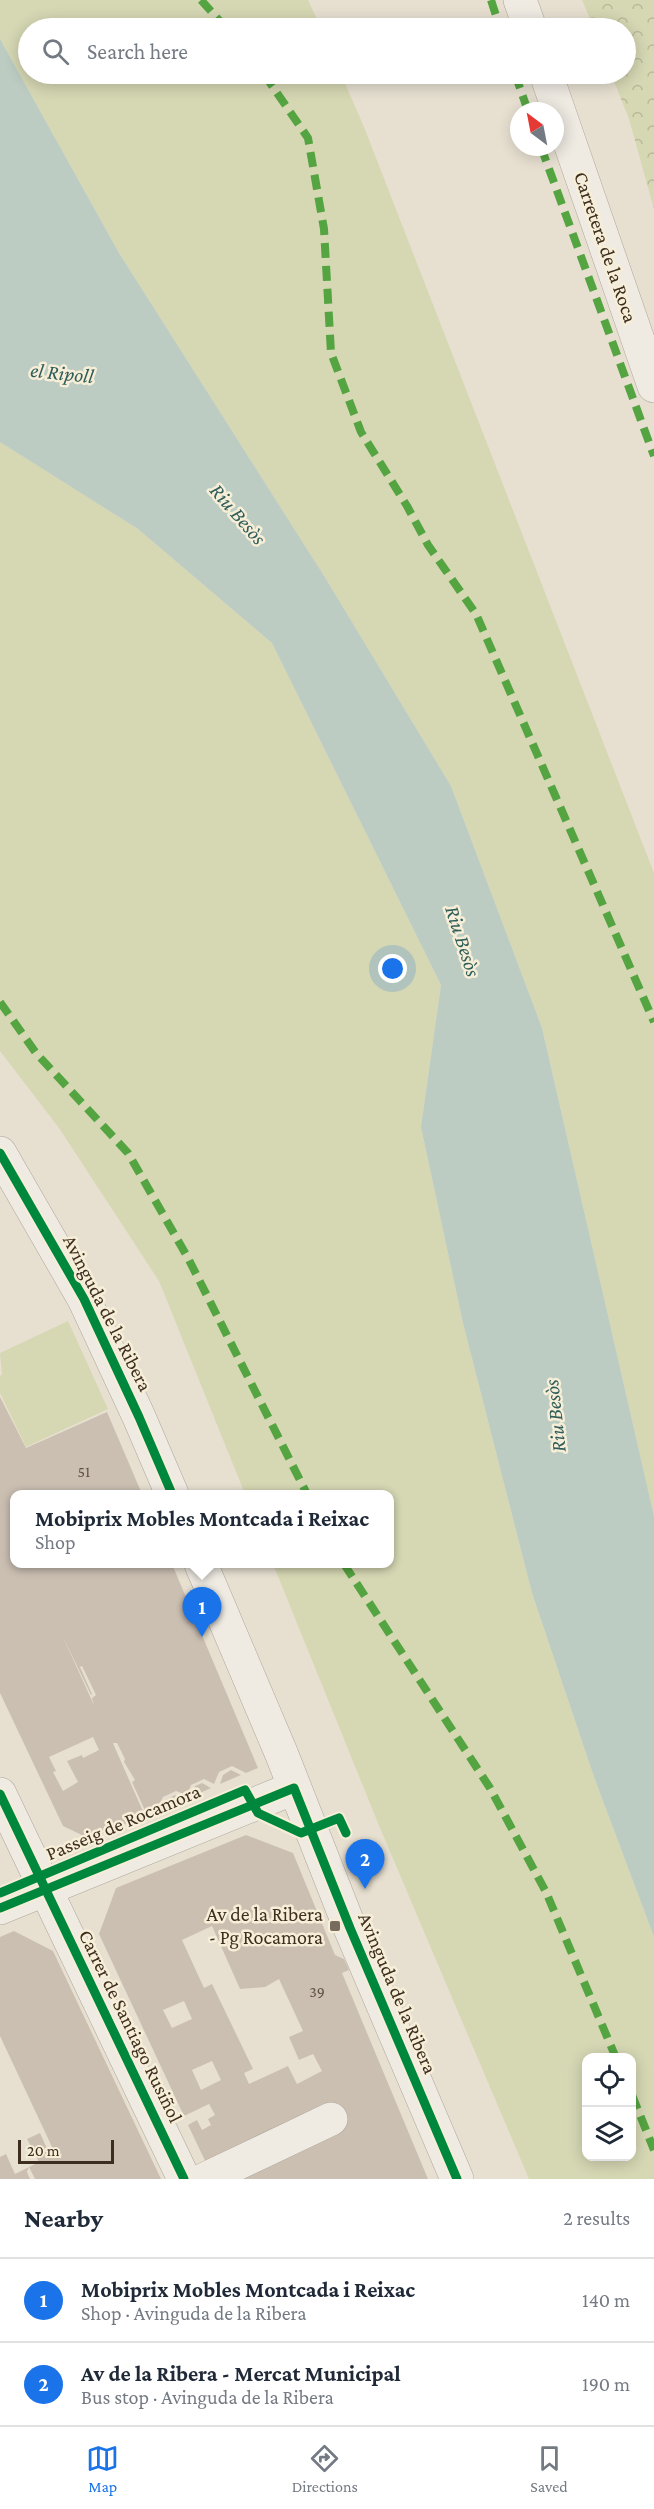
<!DOCTYPE html>
<meta charset="utf-8">
<style>
body{margin:0;font-family:"Crimson Pro",serif;background:#f6f6f7;color:#1f2937}
.controls{position:absolute;right:18px;bottom:18px;display:grid;overflow:hidden;border-radius:12px;box-shadow:0 3px 15px #0003}
.controls button{width:54px;height:54px;display:grid;place-items:center;padding:0;border:0;border-bottom:2px solid #e0e1e3;background:#fff;color:#1f2937;font:30px sans-serif}
.compass{position:absolute;left:510px;top:102px;width:54px;height:54px;border-radius:50%;background:#fff;box-shadow:0 3px 15px #0003;rotate:328deg}
.scale{position:absolute;left:18px;bottom:15px;width:96px;box-sizing:border-box;padding-left:6px;border:3px solid #3d2e20;border-top:0;font-size:16px;line-height:21px;white-space:nowrap;color:#3d2e20;-webkit-text-stroke:4px #f7eed8;paint-order:stroke}
.you{position:absolute;left:393px;top:969px;width:21px;height:21px;margin:-15px;border:4px solid #fff;border-radius:50%;background:#1a73e8;box-shadow:0 0 0 9px #1a73e833}
.badge{display:grid;place-items:center;width:39px;height:39px;border-radius:50%;background:#1a73e8;color:#fff;font-size:20px;font-weight:700}
.pin{position:absolute;translate:-50% -50px;filter:drop-shadow(0 2px 3px #0008)}
.pin::after{content:'';position:absolute;top:32px;width:21px;height:18px;background:inherit;clip-path:polygon(0 0,100% 0,50% 100%)}
.popup{position:absolute;left:10px;top:1490px;width:384px;height:78px;box-sizing:border-box;display:grid;place-content:center;border-radius:12px;background:#fff;filter:drop-shadow(0 2px 4px #0005);font-size:20px;white-space:nowrap;color:#747a83}
.popup b{font-size:22px;color:#1f2937}
.popup::after{content:'';position:absolute;left:50%;top:100%;margin-left:-12px;border:12px solid transparent;border-top-color:#fff}
.list{margin:0;padding:0;list-style:none}
h2{display:flex;justify-content:space-between;align-items:center;height:78px;margin:0;padding:0 24px;font-size:26px}
h2 small{font-size:20px;font-weight:400;color:#747a83}
.list li{display:grid;grid-template-columns:39px 1fr auto;gap:18px;align-items:center;box-sizing:border-box;height:84px;padding:0 24px;border-top:2px solid #e0e1e3}
.list b{display:block;font-size:22px;white-space:nowrap}
.list p{margin:0;font-size:20px;white-space:nowrap;color:#747a83}
.list em{font-size:20px;font-style:normal;color:#747a83}
.icon{flex:none;width:33px;height:33px;fill:none;stroke:currentColor;stroke-width:2;stroke-linecap:round;stroke-linejoin:round}
.map{position:relative;flex:none;width:654px;height:2179px;overflow:hidden}
.search{position:absolute;background:#fff;box-shadow:0 3px 15px #0003;left:18px;right:18px;top:18px;height:66px;display:flex;align-items:center;gap:15px;box-sizing:border-box;padding:0 21px;border-radius:33px;color:#747a83;font-size:22px}
.sheet{height:246px;background:#fff}
nav{display:flex;justify-content:space-around;align-items:center;box-sizing:border-box;height:84px;border-top:2px solid #e0e1e3;background:#fff;font-size:16px;color:#747a83}
nav a{display:grid;justify-items:center;gap:3px}
nav .on{color:#1a73e8}
.map>svg:first-child{display:block}
.green{fill:#d6d7b3;fill-rule:evenodd}
.forest{fill:url(#forest-crowns)}
.water{fill:#bcccc2}
.building{fill:#cbbfb2;fill-rule:evenodd}
.lines{fill:none;stroke-linecap:round;stroke-linejoin:round}
.minor-casing{stroke:#ada599;stroke-width:34}
.minor{stroke:#efebe3;stroke-width:33}
.quiet{stroke:#54a441;stroke-width:8;stroke-dasharray:15 8;stroke-linecap:butt}
.cycleway-casing{stroke:#f7eed8;stroke-width:13}
.cycleway{stroke:#00873e;stroke-width:9}
.poi-dot{fill:#786c5e;stroke:#f7eed8;stroke-width:2}
.labels{text-anchor:middle;stroke-width:5;stroke-linejoin:round;paint-order:stroke}
.number-label{font-size:16px;fill:#605244}
.street-label{font-size:20px;fill:#3d2e20;stroke:#f7eed8}
.poi-label{font-size:20px;fill:#3d2e20;stroke:#f7eed8;text-anchor:end}
.water-label{font-size:21px;font-style:italic;fill:#2f5d5a;stroke:#f7eed8}
</style>
<div class="map">
<svg width="654" height="2179" viewBox="0 0 654 2179">
<defs>
<pattern id="forest-crowns" width="20" height="18" patternUnits="userSpaceOnUse" patternTransform="scale(1.5)"><rect width="20" height="18" fill="#d6d7b3"/><path d="M2 6a3 3 0 1 1 6 0M12 15a3 3 0 1 1 6 0" fill="none" stroke="#b9b99a"/></pattern>
</defs>
<rect width="100%" height="100%" fill="#e7e0d1"/>
<g class="green">
<path d="M0,0h308l13,28h-293v46h313l23,53 290,746v643l-112,-488 -91,-242 -125,-207 -207,-326 -119,-214z"/>
<path d="M0,442l138,87 134,114 169,342 -20,142 42,196 69,270 62,184 60,160v242h-125l-149,-351 -107,-264h116v-70h-144l-86,-213 -100,-153 -59,-77zM586,2058h46v98h-46z"/>
<path d="M68,1321l40,88 -82,38 -26,-54v-17l2,-2 -2,-21z"/>
</g>
<path class="forest" d="M582,0h72v209l-25,-90 -18,-45h15v-46h-32z"/>
<path class="water" d="M0,39l119,214 207,326 125,207 91,242 112,488v421l-60,-160 -62,-184 -69,-270 -42,-196 20,-142 -169,-342 -134,-114 -138,-87z"/>
<g class="building">
<path d="M0,1397l26,51 81,-36 35,82h-127l-1,70h158l86,204 -12,5 -14,-7 -13,6 -5,12 -10,-5 -13,6 -4,10 -11,-4 -13,6 -7,14 -9,4 -15,-33 3,-2 -11,-18 1,-3 -8,-16h-4l-1,-2 33,75 -55,23 -27,-13 -63,-133zM62,1635l29,60 1,-1 -12,-27 2,-1 14,29 -4,3 2,7zM93,1737l6,13 -16,8 -1,-3 -15,6 11,21 -15,9 -10,-19 3,-1 -7,-14z"/>
<path d="M231,1770l10,5 -21,9 3,-9z"/>
<path d="M202,1783l9,5 -20,9 4,-11z"/>
<path d="M175,1795l9,4 -23,10 4,-9z"/>
<path d="M246,1835l47,18 42,102 9,4 5,11 -7,3 86,206h-199l118,-55 -8,-18 -131,61 -20,-42 9,-5 5,10 9,-5 -3,-6 7,-4 -6,-11 -25,12 -85,-182 17,-46zM212,1926l28,63 25,-2 14,-8 24,52 -14,6 10,23 14,-6 9,17 -25,13 -9,-18 -39,18 -5,-11 9,-4 -41,-85 -8,4 -22,-48zM184,2001l8,18 -20,9 -9,-18zM212,2061l9,19 -20,10 -9,-20z"/>
<path d="M14,1931l39,20 108,228h-126l-6,-12 10,-5 -12,-23 13,-6 8,18 5,-2 -53,-113v-99z"/>
<path d="M6,2154l9,20 14,-7 -2,5 3,7h-30v-22z"/>
</g>
<g class="lines">
<defs>
<g id="minor">
<path d="M520,0l10,28"/>
<path d="M546,74l108,312"/>
<path d="M0,1153l84,146 55,118 33,77"/>
<path d="M201,1564l81,191 68,173 107,251"/>
<path d="M0,1794l184,385"/>
<path d="M0,1908l294,-120"/>
<path d="M205,2179l126,-60"/>
</g>
</defs>
<use href="#minor" class="minor-casing"/>
<use href="#minor" class="minor"/>
<g class="quiet">
<path d="M201,0l25,28"/>
<path d="M491,0l9,28"/>
<path d="M264,74l44,64 16,91 7,124 30,79 46,74 21,39 48,69 178,408"/>
<path d="M515,74l13,37"/>
<path d="M541,147l113,309"/>
<path d="M0,1002l36,51 92,100 60,105 119,236"/>
<path d="M344,1564l146,224 56,104 70,166"/>
<path d="M632,2095l22,55"/>
</g>
<defs>
<g id="cycleway">
<path d="M0,1153l84,146 55,118 33,77"/>
<path d="M0,1794l184,385"/>
<path d="M0,1893l245,-103 13,23 43,20 38,-15 7,15"/>
<path d="M0,1908l294,-120 56,140 107,251"/>
</g>
</defs>
<use href="#cycleway" class="cycleway-casing"/>
<use href="#cycleway" class="cycleway"/>
</g>
<rect class="poi-dot" x="329" y="1920" width="12" height="12" rx="3"/>
<g class="labels">
<g class="number-label">
<text x="84" y="1477">51</text>
<text x="317" y="1997">39</text>
</g>
<g class="street-label">
<text transform="translate(606 247) rotate(71)" y="7">Carretera de la Roca</text>
<text transform="translate(108 1313) rotate(63)" y="7">Avinguda de la Ribera</text>
<text transform="translate(123 1822) rotate(-23)" y="7">Passeig de Rocamora</text>
<text transform="translate(398 1993) rotate(67)" y="7">Avinguda de la Ribera</text>
<text transform="translate(131 2026) rotate(64)" y="7">Carrer de Santiago Rusiñol</text>
</g>
<g class="poi-label">
<text x="323" y="1921">Av de la Ribera<tspan x="323" dy="23">- Pg Rocamora</tspan></text>
</g>
<g class="water-label">
<text transform="translate(62 373) rotate(6)" y="7">el Ripoll</text>
<text transform="translate(238 514) rotate(49)" y="7">Riu Besòs</text>
<text transform="translate(463 941) rotate(72)" y="7">Riu Besòs</text>
<text transform="translate(555 1416) rotate(-96)" y="7">Riu Besòs</text>
</g>
</g>
</svg>
<div class="controls">
<button><svg class="icon" aria-label="locate" viewBox="0 0 24 24"><circle cx="12" cy="12" r="6"/><path d="M12 2v4M12 18v4M2 12h4M18 12h4"/></svg></button>
<button><svg class="icon" aria-label="layers" viewBox="0 0 24 24"><path d="M12 4l9 5-9 5-9-5zM3 14l9 5 9-5"/></svg></button>
</div>
<svg class="compass" viewBox="-18 -18 36 36"><path d="M0-13l5 13h-10z" fill="#e53935"/><path d="M0 13l5-13h-10z" fill="#747a83"/></svg>
<div class="scale">20 m</div>
<div class="you"></div>
<div class="pin badge" style="left:202px;top:1637px">1</div>
<div class="popup"><b>Mobiprix Mobles Montcada i Reixac</b>Shop</div>
<div class="pin badge" style="left:365px;top:1889px">2</div>
<div class="search"><svg class="icon" aria-label="search" viewBox="0 0 24 24"><circle cx="10" cy="10" r="6"/><path d="M15 15l6 6"/></svg>Search here</div>
</div>
<section class="sheet">
<h2>Nearby<small>2 results</small></h2>
<ul class="list">
<li><span class="badge">1</span><div><b>Mobiprix Mobles Montcada i Reixac</b><p>Shop · Avinguda de la Ribera</p></div><em>140 m</em></li>
<li><span class="badge">2</span><div><b>Av de la Ribera - Mercat Municipal</b><p>Bus stop · Avinguda de la Ribera</p></div><em>190 m</em></li>
</ul>
</section>
<nav>
<a class="on"><svg class="icon" aria-label="map" viewBox="0 0 24 24"><path d="M3 6l6-2 6 2 6-2v14l-6 2-6-2-6 2zM9 4v14M15 6v14"/></svg>Map</a>
<a><svg class="icon" aria-label="directions" viewBox="0 0 24 24"><path d="M12 3l9 9-9 9-9-9zM9 14v-3h6M13 9l2 2-2 2"/></svg>Directions</a>
<a><svg class="icon" aria-label="saved" viewBox="0 0 24 24"><path d="M7 4h10v16l-5-4-5 4z"/></svg>Saved</a>
</nav>
